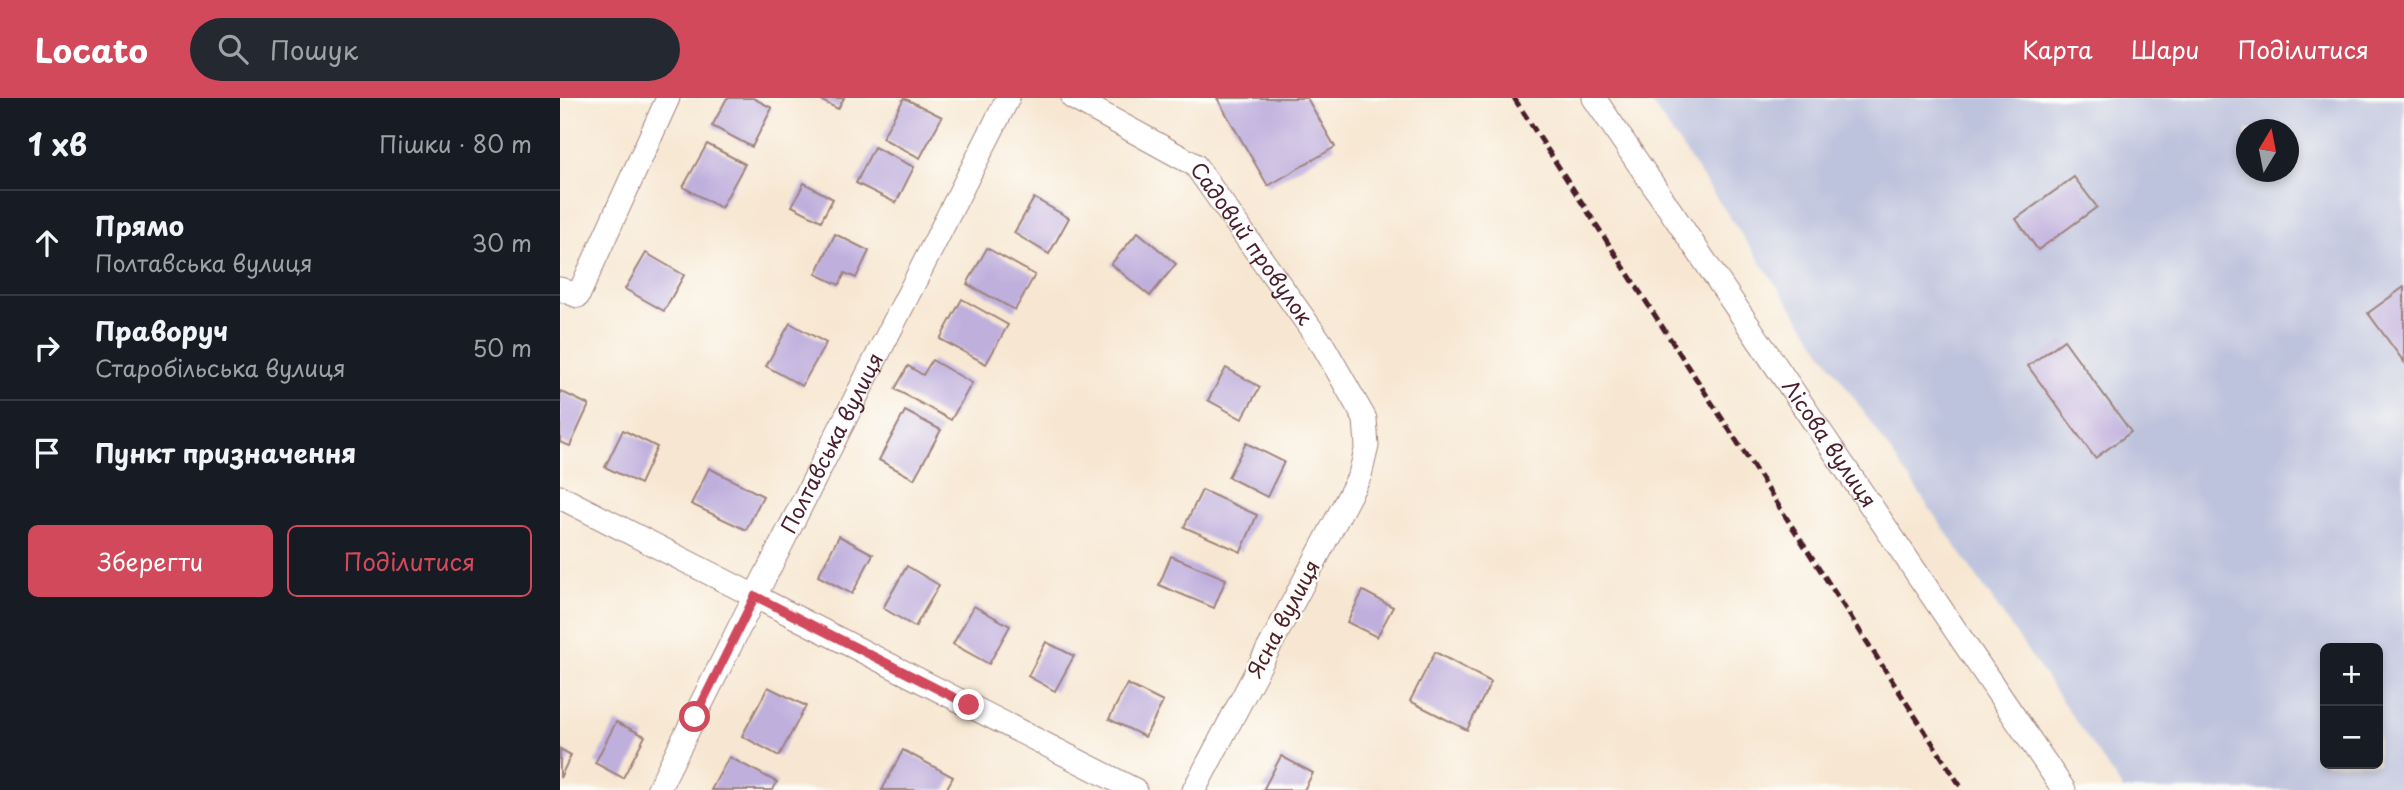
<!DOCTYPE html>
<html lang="uk">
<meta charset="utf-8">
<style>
body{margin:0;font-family:"Playpen Sans",sans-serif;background:#242831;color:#f1f3f6}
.controls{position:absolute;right:21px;bottom:21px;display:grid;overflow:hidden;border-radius:10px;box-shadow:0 4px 10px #0003}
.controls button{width:63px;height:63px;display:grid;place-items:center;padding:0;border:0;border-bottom:2px solid #363941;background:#171b24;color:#f1f3f6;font:35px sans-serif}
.compass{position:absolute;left:1676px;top:21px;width:63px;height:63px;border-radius:50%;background:#171b24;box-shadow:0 4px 10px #0003;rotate:10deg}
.stop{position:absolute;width:21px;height:21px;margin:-16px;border:5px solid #d1495b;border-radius:50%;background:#fff}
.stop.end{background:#d1495b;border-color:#fff;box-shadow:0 2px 7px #0008}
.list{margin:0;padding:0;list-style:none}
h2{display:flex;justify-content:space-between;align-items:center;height:91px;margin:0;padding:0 28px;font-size:30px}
h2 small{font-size:23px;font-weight:400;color:#9ea1a6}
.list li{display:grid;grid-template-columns:46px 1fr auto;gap:21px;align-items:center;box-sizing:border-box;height:105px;padding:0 28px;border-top:2px solid #363941}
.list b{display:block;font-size:26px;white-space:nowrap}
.list p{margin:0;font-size:23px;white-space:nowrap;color:#9ea1a6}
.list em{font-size:23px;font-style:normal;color:#9ea1a6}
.actions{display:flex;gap:14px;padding:21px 28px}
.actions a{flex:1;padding:16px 0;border:2px solid #d1495b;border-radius:10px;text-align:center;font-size:24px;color:#d1495b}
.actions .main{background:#d1495b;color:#fff}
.icon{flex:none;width:38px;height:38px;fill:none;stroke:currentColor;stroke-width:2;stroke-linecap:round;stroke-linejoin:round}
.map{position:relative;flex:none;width:1844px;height:692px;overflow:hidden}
header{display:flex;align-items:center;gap:42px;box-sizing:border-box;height:98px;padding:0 35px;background:#d1495b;color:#fff}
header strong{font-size:33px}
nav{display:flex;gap:38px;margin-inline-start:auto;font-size:24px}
.search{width:490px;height:63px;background:#242831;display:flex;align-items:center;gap:18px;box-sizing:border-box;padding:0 24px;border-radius:38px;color:#9ea1a6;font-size:26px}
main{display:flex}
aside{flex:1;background:#171b24}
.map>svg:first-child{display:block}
.industrial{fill:#bec3dd;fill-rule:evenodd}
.building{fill:#bfafdd}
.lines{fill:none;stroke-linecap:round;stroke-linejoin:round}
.minor-casing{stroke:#a0837e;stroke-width:25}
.minor{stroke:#fff;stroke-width:23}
.rail{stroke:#4a1f2b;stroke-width:5;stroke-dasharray:10 5;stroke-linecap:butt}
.route{stroke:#d1495b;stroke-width:9}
.labels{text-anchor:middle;stroke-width:5;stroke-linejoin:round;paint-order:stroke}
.street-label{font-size:21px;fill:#4a1f2b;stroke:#fdfcf7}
</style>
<header>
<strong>Locato</strong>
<div class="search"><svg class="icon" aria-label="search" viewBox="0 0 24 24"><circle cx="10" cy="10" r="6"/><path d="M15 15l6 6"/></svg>Пошук</div>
<nav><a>Карта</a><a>Шари</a><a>Поділитися</a></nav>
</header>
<main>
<aside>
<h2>1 хв<small>Пішки · 80 m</small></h2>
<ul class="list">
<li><svg class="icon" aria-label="ahead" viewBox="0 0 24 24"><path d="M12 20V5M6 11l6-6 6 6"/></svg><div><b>Прямо</b><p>Полтавська вулиця</p></div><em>30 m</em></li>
<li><svg class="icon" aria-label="right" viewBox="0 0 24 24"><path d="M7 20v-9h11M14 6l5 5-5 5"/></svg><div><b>Праворуч</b><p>Старобільська вулиця</p></div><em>50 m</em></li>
<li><svg class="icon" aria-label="arrive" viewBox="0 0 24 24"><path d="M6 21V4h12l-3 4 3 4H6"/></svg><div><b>Пункт призначення</b></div></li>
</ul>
<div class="actions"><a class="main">Зберегти</a><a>Поділитися</a></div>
</aside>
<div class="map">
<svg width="1844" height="692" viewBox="0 0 1844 692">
<rect width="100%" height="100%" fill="#fdfcf7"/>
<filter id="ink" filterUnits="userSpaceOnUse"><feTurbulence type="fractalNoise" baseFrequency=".0143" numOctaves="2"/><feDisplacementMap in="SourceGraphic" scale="14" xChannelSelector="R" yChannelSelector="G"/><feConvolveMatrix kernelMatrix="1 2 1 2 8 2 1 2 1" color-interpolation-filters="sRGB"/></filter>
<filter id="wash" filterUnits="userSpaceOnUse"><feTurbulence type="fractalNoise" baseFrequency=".00686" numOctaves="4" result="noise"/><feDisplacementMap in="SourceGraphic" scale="28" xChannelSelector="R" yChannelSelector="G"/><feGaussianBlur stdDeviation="1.57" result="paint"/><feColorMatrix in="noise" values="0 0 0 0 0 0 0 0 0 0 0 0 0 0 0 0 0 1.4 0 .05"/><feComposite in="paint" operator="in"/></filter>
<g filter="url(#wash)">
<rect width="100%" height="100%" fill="#f7e7d2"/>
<path class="industrial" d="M1088,0h756v692h-281zM1686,32h42v42h-42zM1765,550h53v116h-53z"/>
<g id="blocks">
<g class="building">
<path d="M167,0h26l19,10 -20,39 -40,-21z"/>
<path d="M262,0h22l-6,11 -18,-9z"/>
<path d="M344,0l38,19 -22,41 -38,-20z"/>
<path d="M657,0h90l28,49 -67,39z"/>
<path d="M147,46l38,20 -24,44 -38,-21z"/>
<path d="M314,49l40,20 -18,36 -40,-20z"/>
<path d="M1514,79l23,30 -59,43 -22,-31z"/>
<path d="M244,85l29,16 -12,22 -29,-15z"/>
<path d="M474,100l35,20 -20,36 -35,-21z"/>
<path d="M578,134l38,32 -26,32 -39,-32z"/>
<path d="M275,136l34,17 -13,27 -11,-5 -6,12 -23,-11z"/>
<path d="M427,150l48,27 -20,35 -48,-26z"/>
<path d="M86,155l38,22 -20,36 -39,-22z"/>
<path d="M1844,189v75l-36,-49z"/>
<path d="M402,201l46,26 -22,39 -46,-25z"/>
<path d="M230,225l36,20 -24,43 -36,-20z"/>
<path d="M1504,242l67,92 -36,26 -67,-92z"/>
<path d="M372,262l40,23 -21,37 -56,-31 13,-23 15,9z"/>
<path d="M666,270l34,19 -18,32 -34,-19z"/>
<path d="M0,293l29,14 -19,41 -10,-4z"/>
<path d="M345,313l36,19 -27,49 -35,-19z"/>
<path d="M63,332l34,17 -17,37 -35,-17z"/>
<path d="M686,345l38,19 -17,35 -39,-20z"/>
<path d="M149,370l54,28 -17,34 -55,-26z"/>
<path d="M642,392l55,25 -16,37 -57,-25z"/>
<path d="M279,438l34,18 -21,40 -34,-18z"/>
<path d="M611,458l55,23 -12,29 -55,-23z"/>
<path d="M347,468l32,19 -24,42 -32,-19z"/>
<path d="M803,493l30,16 -16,30 -30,-15z"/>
<path d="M414,508l36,20 -21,38 -36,-20z"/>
<path d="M486,544l28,14 -19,35 -27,-15z"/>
<path d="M875,554l56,30 -24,48 -57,-29z"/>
<path d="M567,586l36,18 -18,35 -36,-18z"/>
<path d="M208,589l38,19 -27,50 -37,-20z"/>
<path d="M56,624l29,14 -22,42 -28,-15z"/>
<path d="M0,651l11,6 -11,23z"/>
<path d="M343,652l50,27 -7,13h-64z"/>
<path d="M721,658l32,17 -9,17h-41z"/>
<path d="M169,659l48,25 -4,8h-62z"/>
</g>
</g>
</g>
<g filter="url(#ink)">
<use href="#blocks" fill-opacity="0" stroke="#a0837e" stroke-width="2"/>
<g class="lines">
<defs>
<g id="minor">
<path id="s1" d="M513,0l122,67 129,182 41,72 2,27 -7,29 -166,315"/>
<path id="s2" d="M1034,0l470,692"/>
<path d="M0,191l18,7 90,-198"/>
<path d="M0,399l575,293"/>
<path id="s3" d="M98,692l97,-194 253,-498"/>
</g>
</defs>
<use href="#minor" class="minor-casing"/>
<use href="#minor" class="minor"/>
<path class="rail" d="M954,0l449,692"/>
</g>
</g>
<g class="lines" filter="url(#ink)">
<path class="route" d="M135,619l60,-121 214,109"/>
</g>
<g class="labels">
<g class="street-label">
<text dy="7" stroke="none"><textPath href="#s1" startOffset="236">Садовий провулок</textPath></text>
<text dy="7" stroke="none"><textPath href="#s3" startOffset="388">Полтавська вулиця</textPath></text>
<text dy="7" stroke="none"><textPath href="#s2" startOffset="418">Лісова вулиця</textPath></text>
<text transform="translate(724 521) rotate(-62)" y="7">Ясна вулиця</text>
</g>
</g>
</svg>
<div class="controls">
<button>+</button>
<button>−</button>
</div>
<svg class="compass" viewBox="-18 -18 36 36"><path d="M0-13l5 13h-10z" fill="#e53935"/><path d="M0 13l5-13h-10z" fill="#9ea1a6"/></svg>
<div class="stop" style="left:135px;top:619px"></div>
<div class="stop end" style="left:409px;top:607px"></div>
</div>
</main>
